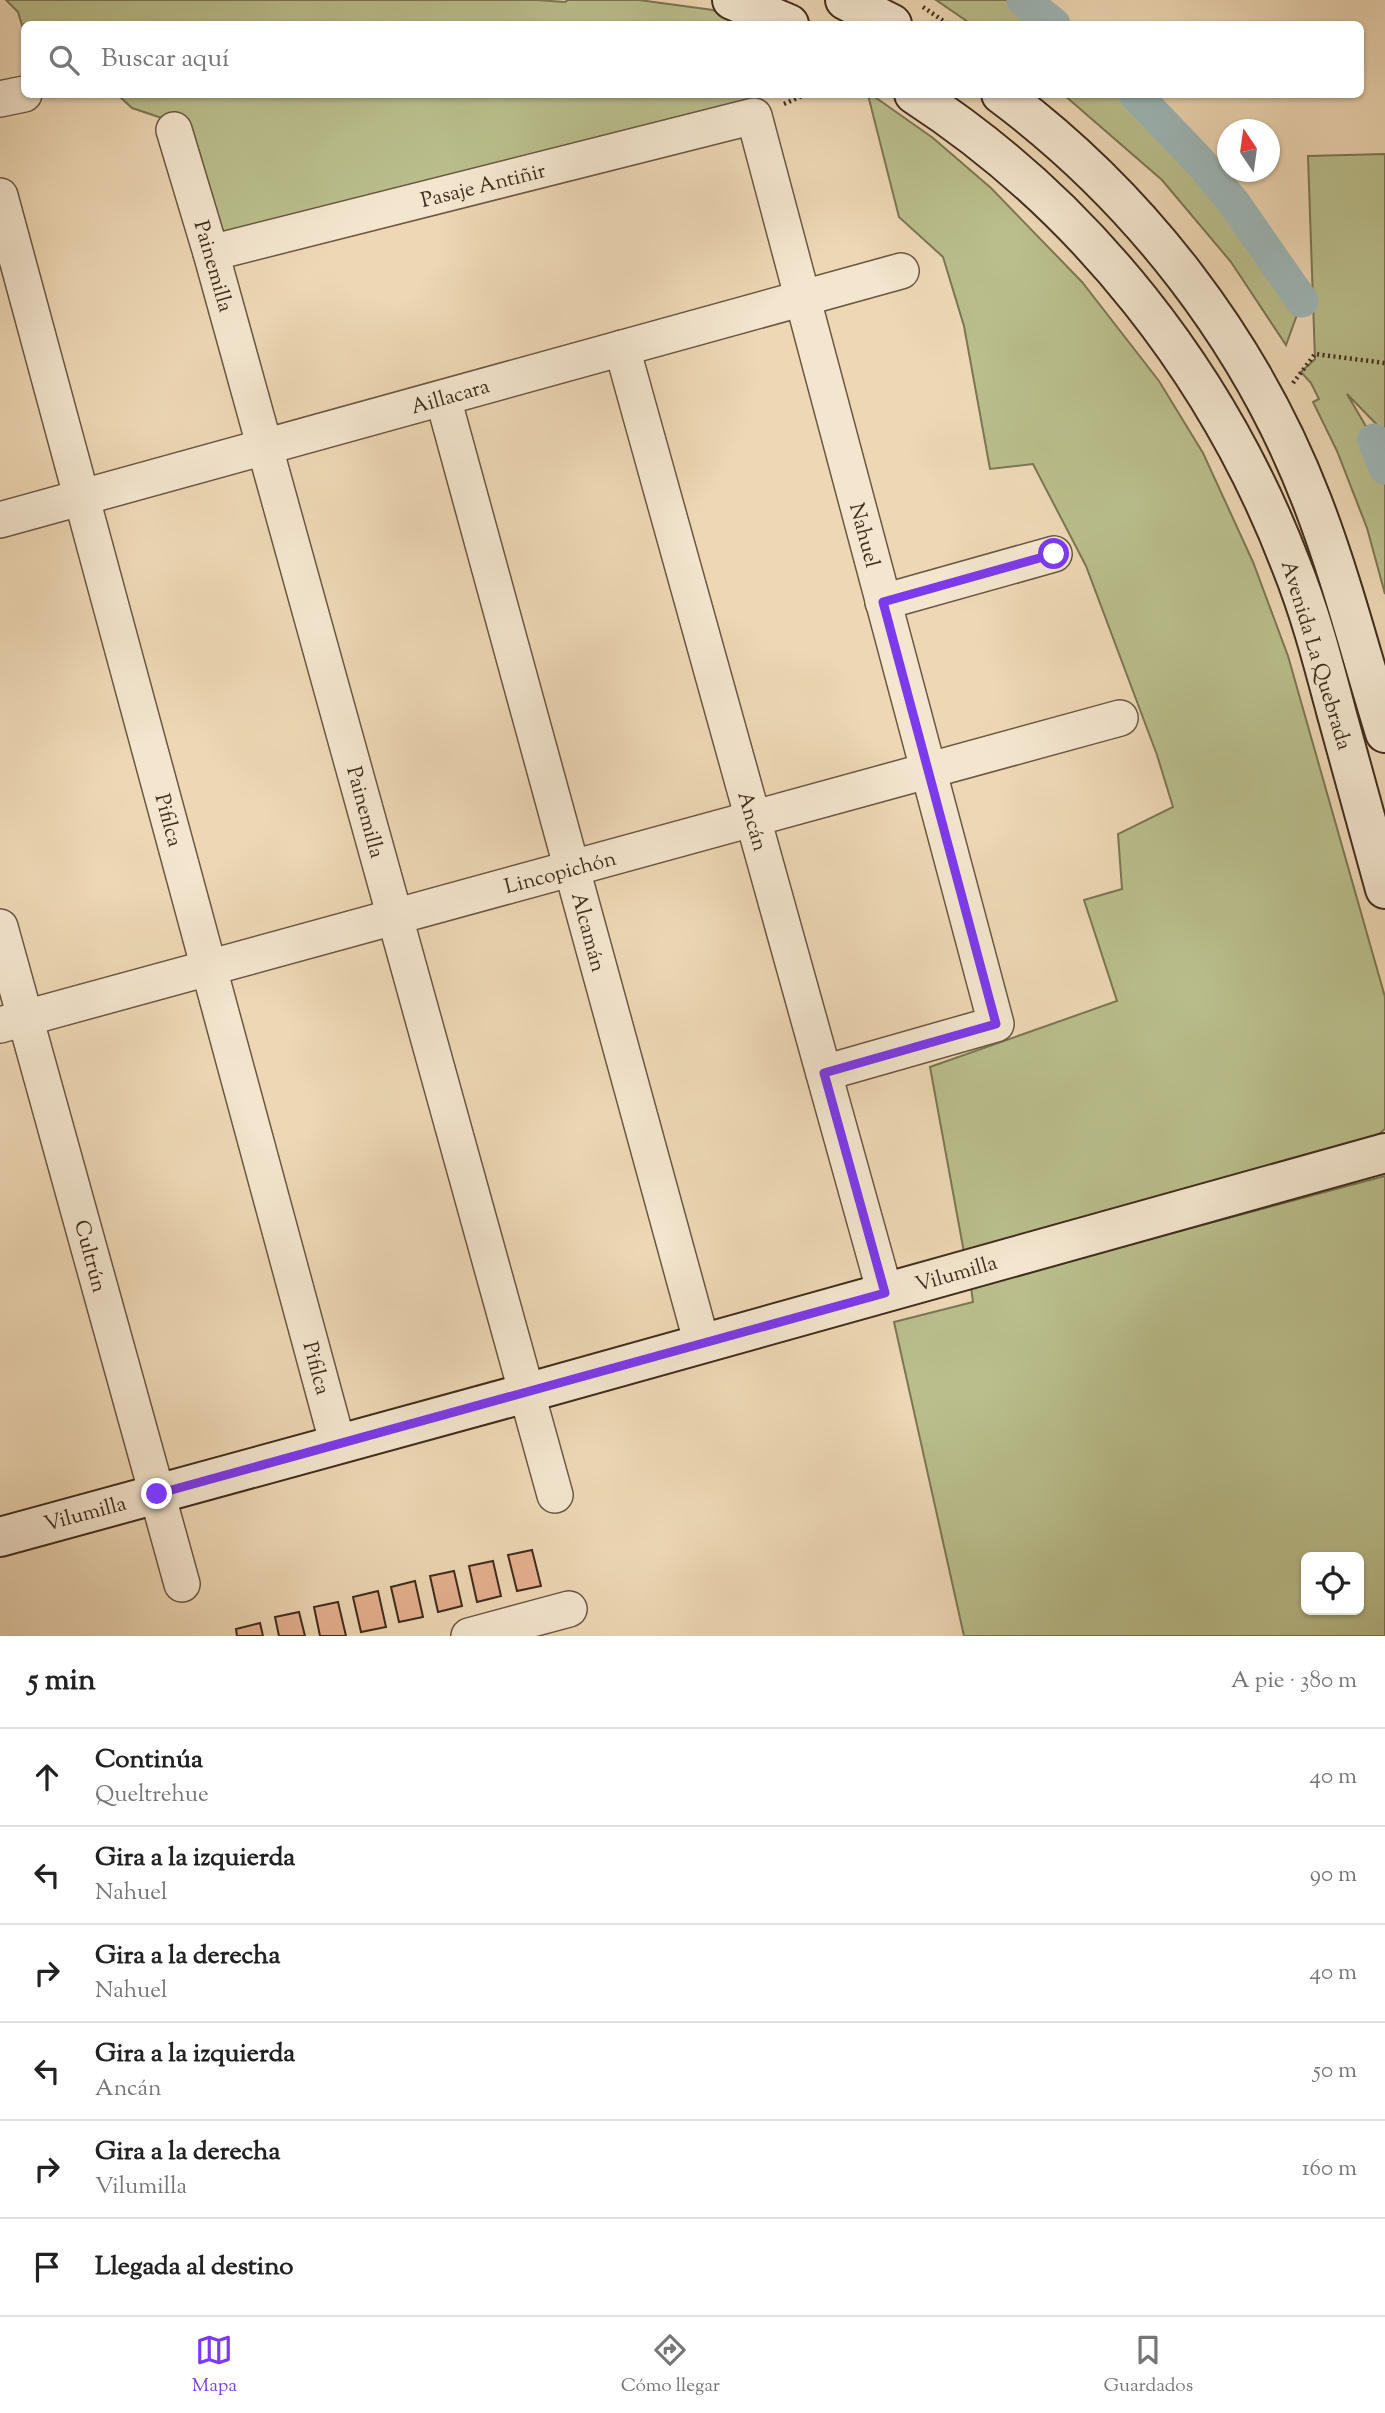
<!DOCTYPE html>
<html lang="es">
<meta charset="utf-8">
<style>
body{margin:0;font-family:"Sorts Mill Goudy",serif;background:#f2f2f2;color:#222}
.controls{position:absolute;right:21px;bottom:21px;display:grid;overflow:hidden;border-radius:10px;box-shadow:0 2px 5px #0004}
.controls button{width:63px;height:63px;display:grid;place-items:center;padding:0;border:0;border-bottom:2px solid #e0e0e0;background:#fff;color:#222;font:35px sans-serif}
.compass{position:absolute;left:1217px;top:119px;width:63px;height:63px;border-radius:50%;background:#fff;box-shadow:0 2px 5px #0004;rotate:347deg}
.stop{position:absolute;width:21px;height:21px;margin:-16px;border:5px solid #7c3aed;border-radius:50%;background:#fff}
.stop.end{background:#7c3aed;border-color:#fff;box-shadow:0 2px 7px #0008}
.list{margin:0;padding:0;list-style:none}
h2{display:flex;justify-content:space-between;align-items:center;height:91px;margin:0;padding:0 28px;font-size:30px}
h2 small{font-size:23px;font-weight:400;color:#767676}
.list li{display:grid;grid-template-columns:46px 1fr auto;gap:21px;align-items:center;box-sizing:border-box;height:98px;padding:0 28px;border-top:2px solid #e0e0e0}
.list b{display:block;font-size:26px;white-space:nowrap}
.list p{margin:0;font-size:23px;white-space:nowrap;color:#767676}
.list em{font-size:23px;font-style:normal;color:#767676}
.icon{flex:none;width:38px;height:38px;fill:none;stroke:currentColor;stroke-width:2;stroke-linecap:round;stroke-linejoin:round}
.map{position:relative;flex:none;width:1385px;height:1636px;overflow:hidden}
.search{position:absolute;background:#fff;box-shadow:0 2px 5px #0004;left:21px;right:21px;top:21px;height:77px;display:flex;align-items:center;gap:18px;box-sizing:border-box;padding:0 24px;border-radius:10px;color:#767676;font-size:26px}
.sheet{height:679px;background:#fff}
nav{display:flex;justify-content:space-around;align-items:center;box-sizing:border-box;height:98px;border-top:2px solid #e0e0e0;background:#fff;font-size:19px;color:#767676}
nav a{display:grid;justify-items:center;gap:4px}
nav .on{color:#7c3aed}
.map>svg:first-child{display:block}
.green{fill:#b9be8c;stroke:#7c7654;stroke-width:2;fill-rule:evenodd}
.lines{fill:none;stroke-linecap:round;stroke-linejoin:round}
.canal{stroke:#9db7b8;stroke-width:33}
.building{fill:#e5b090;stroke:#402d1d;stroke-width:2}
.street-casing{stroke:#6b5843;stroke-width:38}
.secondary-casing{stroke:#402d1d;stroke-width:42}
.path{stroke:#402d1d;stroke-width:4.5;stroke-dasharray:2 3.5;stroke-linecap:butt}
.street{stroke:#f3e5ce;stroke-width:35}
.secondary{stroke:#f3e5ce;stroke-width:38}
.route{stroke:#7c3aed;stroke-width:9}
.labels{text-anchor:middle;stroke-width:7;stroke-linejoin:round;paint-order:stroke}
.street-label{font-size:21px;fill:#402d1d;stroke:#f3e5ce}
</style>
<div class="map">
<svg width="1385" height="1636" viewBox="0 0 1385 1636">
<rect width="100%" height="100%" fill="#edd7b4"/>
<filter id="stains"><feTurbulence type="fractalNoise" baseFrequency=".00286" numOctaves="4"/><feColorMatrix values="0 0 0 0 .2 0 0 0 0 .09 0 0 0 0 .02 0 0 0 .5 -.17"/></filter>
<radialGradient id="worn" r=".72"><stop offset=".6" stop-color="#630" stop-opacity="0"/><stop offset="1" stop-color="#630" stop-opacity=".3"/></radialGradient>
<g class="green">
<path d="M6,0h531l28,2 3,-2h71l74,10 31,14h-720v8l-6,-20z"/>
<path d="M936,0h87l31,24h-83z"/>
<path d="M118,95h647l-542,137 -31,-104 -60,-20z"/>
<path d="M868,95h4l61,43 58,50 91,94 77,99 44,72 50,109 35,94 97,341v132l-23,19 -397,110 -35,-191 187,-66 -33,-101 38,-11 -4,-55 55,-27 -16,-52 -71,-189 -53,-102 -43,5 -26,-143 -21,-69 -44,-40z"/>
<path d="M1064,95h71l65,67 34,41 68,98 -16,44 -55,-83 -69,-82z"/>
<path d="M1385,154v279l-38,-39 27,46 11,8v146l-18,-66 -30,-77 -24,-49 6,-3 -8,-16 -10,-11 14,-13 -7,-203z"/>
<path d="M1385,1176v460h-421l-70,-314 79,-20 -2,-15zM1306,1557h53v53h-53z"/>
</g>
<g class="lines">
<g class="canal">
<path d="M1023,0l31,24"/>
<path d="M1135,94l65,68 34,41 68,98"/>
<path d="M1374,440l11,28"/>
</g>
</g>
<g class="building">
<path d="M532,1550l9,36 -24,5 -9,-36z"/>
<path d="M493,1561l8,35 -24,6 -8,-36z"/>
<path d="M454,1571l8,35 -24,6 -8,-36z"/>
<path d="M415,1581l8,36 -24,5 -8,-35z"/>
<path d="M378,1591l8,36 -25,5 -8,-35z"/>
<path d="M338,1602l8,34h-26l-6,-29z"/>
<path d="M299,1612l6,24h-26l-4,-19z"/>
<path d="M260,1623l3,13h-26l-1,-7z"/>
</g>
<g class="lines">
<defs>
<g id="street">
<path d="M0,99l24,-5"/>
<path d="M174,130l37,123 344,1242"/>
<path d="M0,196l338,1249"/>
<path d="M211,253l543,-137 242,908 -172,49"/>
<path d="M622,348l263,945"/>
<path d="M443,398l259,946"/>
<path d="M0,520l901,-249"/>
<path d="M883,602l171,-48"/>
<path d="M0,927l182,657"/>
<path d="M0,1025l1120,-307"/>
<path d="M469,1636l100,-27"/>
</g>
<g id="secondary">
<path d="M732,0l57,24"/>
<path d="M845,0l47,24"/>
<path d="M914,94c172,112 304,280 377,471 19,47 32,97 45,146 16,59 33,119 49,178"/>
<path d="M1001,94c138,103 249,246 311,407 29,75 49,154 73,232"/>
<path d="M0,1537l526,-144 859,-240"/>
</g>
</defs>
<use href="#street" class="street-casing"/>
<use href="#secondary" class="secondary-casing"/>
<g class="path">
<path d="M923,7l25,17"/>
<path d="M784,104l22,-10"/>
<path d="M1293,383l22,-29 70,9"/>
</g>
<use href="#street" class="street"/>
<use href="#secondary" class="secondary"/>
</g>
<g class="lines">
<path class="route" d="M157,1494l728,-201 -61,-220 172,-49 -113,-422 171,-48"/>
</g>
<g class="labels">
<g class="street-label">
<text transform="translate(483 185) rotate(-14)" y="7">Pasaje Antiñir</text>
<text transform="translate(214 266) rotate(74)" y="7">Painemilla</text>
<text transform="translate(450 396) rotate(-16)" y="7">Aillacara</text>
<text transform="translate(865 535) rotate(75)" y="7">Nahuel</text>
<text transform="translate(1317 655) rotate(73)" y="7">Avenida La Quebrada</text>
<text transform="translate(366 812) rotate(75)" y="7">Painemilla</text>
<text transform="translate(169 820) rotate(75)" y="7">Pifilca</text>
<text transform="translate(753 821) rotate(74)" y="7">Ancán</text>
<text transform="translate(560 872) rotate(-15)" y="7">Lincopichón</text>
<text transform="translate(589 932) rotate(75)" y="7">Alcamán</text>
<text transform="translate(91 1256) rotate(75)" y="7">Cultrún</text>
<text transform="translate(956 1273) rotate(-16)" y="7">Vilumilla</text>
<text transform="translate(317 1368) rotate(75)" y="7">Pifilca</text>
<text transform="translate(85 1513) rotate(-15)" y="7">Vilumilla</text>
</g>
</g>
<rect width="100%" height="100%" filter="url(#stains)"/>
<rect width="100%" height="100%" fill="url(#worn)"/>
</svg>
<div class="controls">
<button><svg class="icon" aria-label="locate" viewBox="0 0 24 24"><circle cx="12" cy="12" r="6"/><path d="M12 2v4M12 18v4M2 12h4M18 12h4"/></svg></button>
</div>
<svg class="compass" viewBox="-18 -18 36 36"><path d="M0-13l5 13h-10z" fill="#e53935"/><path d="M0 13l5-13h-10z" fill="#767676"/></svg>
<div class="stop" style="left:1054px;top:554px"></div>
<div class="stop end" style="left:157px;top:1494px"></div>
<div class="search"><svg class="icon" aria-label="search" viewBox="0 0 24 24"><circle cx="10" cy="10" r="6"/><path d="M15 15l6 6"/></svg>Buscar aquí</div>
</div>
<section class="sheet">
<h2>5 min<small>A pie · 380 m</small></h2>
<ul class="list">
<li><svg class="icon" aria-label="ahead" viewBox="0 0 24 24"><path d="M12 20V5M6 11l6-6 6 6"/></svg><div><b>Continúa</b><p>Queltrehue</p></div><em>40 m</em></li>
<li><svg class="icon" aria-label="left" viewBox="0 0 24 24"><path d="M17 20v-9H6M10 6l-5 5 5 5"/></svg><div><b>Gira a la izquierda</b><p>Nahuel</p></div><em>90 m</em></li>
<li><svg class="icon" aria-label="right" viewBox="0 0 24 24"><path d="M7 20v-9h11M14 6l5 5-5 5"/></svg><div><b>Gira a la derecha</b><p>Nahuel</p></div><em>40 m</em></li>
<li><svg class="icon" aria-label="left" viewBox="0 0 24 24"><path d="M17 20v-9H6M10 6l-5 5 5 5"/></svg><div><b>Gira a la izquierda</b><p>Ancán</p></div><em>50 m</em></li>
<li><svg class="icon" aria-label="right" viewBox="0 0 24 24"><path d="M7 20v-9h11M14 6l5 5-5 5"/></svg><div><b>Gira a la derecha</b><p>Vilumilla</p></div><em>160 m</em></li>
<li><svg class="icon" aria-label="arrive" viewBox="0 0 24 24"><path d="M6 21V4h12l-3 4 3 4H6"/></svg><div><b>Llegada al destino</b></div></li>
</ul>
</section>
<nav>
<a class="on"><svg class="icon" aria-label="map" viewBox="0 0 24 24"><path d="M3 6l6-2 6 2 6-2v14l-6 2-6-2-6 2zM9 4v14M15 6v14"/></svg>Mapa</a>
<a><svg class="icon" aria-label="directions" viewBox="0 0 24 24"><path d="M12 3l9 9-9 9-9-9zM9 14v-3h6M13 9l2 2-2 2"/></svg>Cómo llegar</a>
<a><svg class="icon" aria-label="saved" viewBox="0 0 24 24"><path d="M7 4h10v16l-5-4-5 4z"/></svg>Guardados</a>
</nav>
